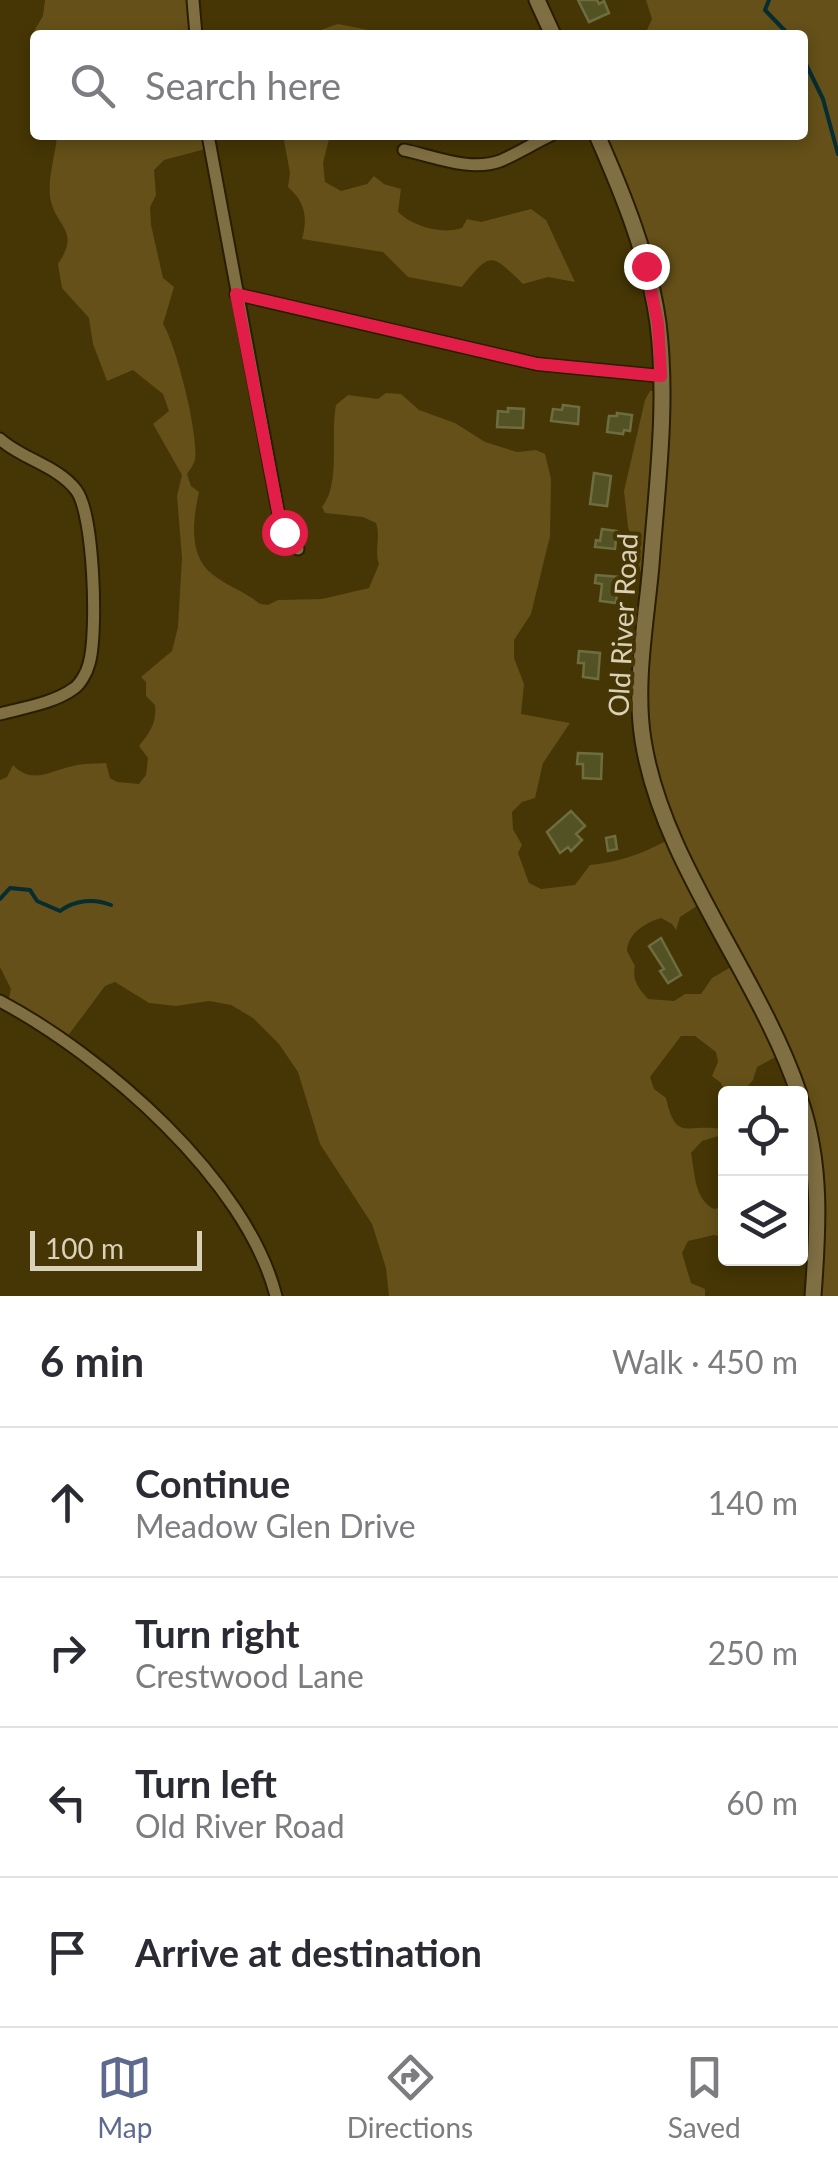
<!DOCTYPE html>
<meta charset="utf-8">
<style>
body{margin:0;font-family:Lato,sans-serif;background:#f7f7f7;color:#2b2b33}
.controls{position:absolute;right:30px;bottom:30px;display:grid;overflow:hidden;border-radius:10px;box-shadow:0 5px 15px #0003}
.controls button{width:90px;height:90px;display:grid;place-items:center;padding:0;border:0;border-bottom:2px solid #e1e1e2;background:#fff;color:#2b2b33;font:50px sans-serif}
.scale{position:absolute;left:30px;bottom:25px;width:172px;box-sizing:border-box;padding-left:10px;border:5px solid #dad1b9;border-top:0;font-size:28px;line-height:35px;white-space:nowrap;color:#dad1b9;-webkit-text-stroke:8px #463605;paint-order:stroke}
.stop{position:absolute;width:30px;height:30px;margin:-22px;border:8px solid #e11d48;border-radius:50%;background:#fff}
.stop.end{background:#e11d48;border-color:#fff;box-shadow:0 2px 10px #0008}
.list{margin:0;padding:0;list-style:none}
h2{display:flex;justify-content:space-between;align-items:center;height:130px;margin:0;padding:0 40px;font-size:42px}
h2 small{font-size:32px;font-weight:400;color:#7c7c81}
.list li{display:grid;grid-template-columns:65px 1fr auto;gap:30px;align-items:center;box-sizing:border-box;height:150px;padding:0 40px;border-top:2px solid #e1e1e2}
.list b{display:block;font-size:38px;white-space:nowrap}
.list p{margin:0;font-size:32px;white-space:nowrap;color:#7c7c81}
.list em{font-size:32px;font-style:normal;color:#7c7c81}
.icon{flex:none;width:55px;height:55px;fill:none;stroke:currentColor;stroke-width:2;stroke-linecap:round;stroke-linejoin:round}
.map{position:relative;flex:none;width:838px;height:1296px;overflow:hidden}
.search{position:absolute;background:#fff;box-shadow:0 5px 15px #0003;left:30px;right:30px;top:30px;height:110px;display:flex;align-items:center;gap:25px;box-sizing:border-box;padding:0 35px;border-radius:10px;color:#7c7c81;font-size:38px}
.sheet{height:730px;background:#fff}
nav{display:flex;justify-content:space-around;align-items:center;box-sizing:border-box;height:140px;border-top:2px solid #e1e1e2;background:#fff;font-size:28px;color:#7c7c81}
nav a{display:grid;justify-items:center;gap:5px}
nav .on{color:#5d698e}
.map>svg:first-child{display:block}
.green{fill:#645018;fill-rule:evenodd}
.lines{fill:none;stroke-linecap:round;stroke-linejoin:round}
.stream{stroke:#062d32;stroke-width:4}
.building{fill:#525224;stroke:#6d6d3f;stroke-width:2.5}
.street-casing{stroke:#291e00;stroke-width:15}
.secondary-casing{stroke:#291e00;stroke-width:19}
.street{stroke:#806f42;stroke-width:11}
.secondary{stroke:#806f42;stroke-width:15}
.route{stroke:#e11d48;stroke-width:12}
.labels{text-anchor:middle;stroke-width:8;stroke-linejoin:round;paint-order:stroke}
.street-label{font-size:28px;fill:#dad1b9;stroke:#463605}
</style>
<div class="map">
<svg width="838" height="1296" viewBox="0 0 838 1296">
<rect width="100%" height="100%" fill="#463605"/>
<g class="green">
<path d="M45,0h151l3,35h-164l-1,18 -3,-17 12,-20z"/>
<path d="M646,0h192v1296h-24l2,-82 -16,-1 1,-69 9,-2 -29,-88 -24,13 -4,13 -11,13h-17l-4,-10 -9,-7 6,-14 -2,-10 -21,-16h-14l-31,41 4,12 12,9c10,45 21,25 56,31v6l-20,6 -11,12c4,20 3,46 23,56l11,-2 -3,30 -8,-2 -26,6 -6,12 9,30 14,6v7h-316l-3,-28 -14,-44 -52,-80 -22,-72 -19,-28 -26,-26 -22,-13 -22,-4 -33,5 -27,-3 -34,-21 -10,4 -38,51 -59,-35 3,-13 -11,-22v-187l7,-3 6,-12c19,20 37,6 60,1 10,-3 22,-2 33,-3l4,15 7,4 22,2 7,-9 2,-17 -9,-12c11,-14 18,-23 16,-41l-9,-9v-14l-5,-5 31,-26 6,-24 4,-69 -5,-62 5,-21 -29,-51 16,-13 -6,-17 -30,-24 -26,11 -14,-37 -4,-26 -27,-30 -4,-24c24,-35 -4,-37 -8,-68 -2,-18 5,-41 7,-59l154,-2 -2,13 -45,12 -10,10 2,25 -6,12 1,18 12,53 11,9 -11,37c13,20 36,111 32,135 -1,6 -5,10 -8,15l4,12 8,6c-6,27 -11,63 13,82 15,12 34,18 48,30l8,1 10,-5 44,-1 47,-11 10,-24c-5,-14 2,-27 -3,-41l-13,-6 -38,-4 -3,-6c19,-23 8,-72 14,-102l12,-10 30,4 8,-6 15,1 18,16 36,13 30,19 32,10 19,-2 9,4 6,25 -1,57 -19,78 -17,26v18l10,26 -3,30 49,9 -27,40 -8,35 -13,4 -10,10 1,17 9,16 -4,8 11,30 12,6 34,-4 15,-20c31,-3 57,-13 83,-28l-27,-89 -3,-168 -15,-53 -4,-36 21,-91 5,-9 11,-1 1,-53 -62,-202h203v-100h-168l12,-5 5,-11zM703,902l33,62 -24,14 -11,16h-16l-11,7 -26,-2c-10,-11 -16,-19 -13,-33l-8,-15c1,-18 18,-28 34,-33l11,6 4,6 4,-13z"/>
<path d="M338,24l55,11h-87z"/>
<path d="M283,135h47l-7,28 2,19 16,9 26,-7 7,-8 10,8 17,5 -3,23c14,14 44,23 64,16l5,-9 14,3 50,-13 15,11 29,62 -27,-5 -25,7c-31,-29 -31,-35 -61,3l-54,-10 -25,-25 -81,-13c6,-22 3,-37 -14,-52l2,-14z"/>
</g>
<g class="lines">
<g class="stream">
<path d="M769,0l-4,10 24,25"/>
<path d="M803,58l20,41 15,55"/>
<path d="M0,899l10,-11 20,2 7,11 23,10c15,-11 34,-13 51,-6"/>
</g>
</g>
<g class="building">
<path d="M578,0h19l2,4 5,-3 5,12 -20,9z"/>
<path d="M563,405l16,2 -1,17 -27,-3 2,-12 9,1z"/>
<path d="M508,408l16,1 -1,19 -26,-1 1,-16 10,1z"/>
<path d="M617,413l15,2 -2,16 -6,-1 -1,4 -16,-2 2,-16h8z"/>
<path d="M594,473l17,3 -4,30 -17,-2z"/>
<path d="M602,529l15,2 -2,18 -20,-2 1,-7 4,1z"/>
<path d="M596,575l23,2 -3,26 -16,-2 2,-17 -7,-1z"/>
<path d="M579,651l21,2 -2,26 -15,-2 1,-14h-6z"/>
<path d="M578,753l24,1 -1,25 -18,-1v-14h-6z"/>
<path d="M571,811l14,15 -9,8 6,6 -11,11 -3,-4 -8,6 -13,-21z"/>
<path d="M615,836l2,13 -9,2 -2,-13z"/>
<path d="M661,938l20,37 -13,8 -8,-12 4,-2 -15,-23z"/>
</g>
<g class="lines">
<defs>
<g id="street">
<path d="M193,0l3,35"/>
<path d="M208,135l70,376 6,21 14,17"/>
<path d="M404,150c29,6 66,22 96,11 17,-7 34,-18 51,-26"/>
<path d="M236,294l301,70 124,12"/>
<path d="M0,439c22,20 58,27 76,51 18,23 22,144 13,174 -2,8 -9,21 -16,25 -19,14 -51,19 -73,25"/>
<path d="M0,1001c103,55 246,178 276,295"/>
</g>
<g id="secondary">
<path d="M537,0l16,35"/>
<path d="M597,135c26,59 52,123 61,188 10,80 -1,162 -7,242 -5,57 -17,118 -8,175 19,123 116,235 156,354"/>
<path d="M800,1100c22,64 18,129 13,196"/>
</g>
</defs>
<use href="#street" class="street-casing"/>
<use href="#secondary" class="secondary-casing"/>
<use href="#street" class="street"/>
<use href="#secondary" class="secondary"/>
</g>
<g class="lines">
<path class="route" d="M284,532l-6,-20 -42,-218 301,70 124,12 -3,-52 -12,-58"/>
</g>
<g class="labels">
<g class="street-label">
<text transform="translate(623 625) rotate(-87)" y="10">Old River Road</text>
</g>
</g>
</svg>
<div class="controls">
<button><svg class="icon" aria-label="locate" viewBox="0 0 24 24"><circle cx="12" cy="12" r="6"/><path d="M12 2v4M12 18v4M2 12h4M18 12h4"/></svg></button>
<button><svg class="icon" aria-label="layers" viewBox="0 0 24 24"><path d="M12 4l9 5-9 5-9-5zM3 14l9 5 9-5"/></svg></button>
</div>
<div class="scale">100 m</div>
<div class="stop" style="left:284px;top:532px"></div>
<div class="stop end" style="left:646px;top:266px"></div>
<div class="search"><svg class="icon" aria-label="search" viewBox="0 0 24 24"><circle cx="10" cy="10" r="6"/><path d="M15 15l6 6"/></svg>Search here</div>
</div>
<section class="sheet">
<h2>6 min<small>Walk · 450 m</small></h2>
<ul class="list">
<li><svg class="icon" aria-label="ahead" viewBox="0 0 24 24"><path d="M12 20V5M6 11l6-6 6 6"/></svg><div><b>Continue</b><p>Meadow Glen Drive</p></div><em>140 m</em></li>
<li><svg class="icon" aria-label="right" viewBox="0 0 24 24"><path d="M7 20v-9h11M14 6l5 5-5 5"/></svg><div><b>Turn right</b><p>Crestwood Lane</p></div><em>250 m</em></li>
<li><svg class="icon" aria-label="left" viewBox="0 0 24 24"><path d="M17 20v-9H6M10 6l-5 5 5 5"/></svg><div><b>Turn left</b><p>Old River Road</p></div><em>60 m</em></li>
<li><svg class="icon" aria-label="arrive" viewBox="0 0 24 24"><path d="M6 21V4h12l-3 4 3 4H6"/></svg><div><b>Arrive at destination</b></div></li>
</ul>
</section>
<nav>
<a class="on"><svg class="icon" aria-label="map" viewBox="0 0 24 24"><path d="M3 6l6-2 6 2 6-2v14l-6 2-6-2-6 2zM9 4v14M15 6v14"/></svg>Map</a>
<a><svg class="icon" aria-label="directions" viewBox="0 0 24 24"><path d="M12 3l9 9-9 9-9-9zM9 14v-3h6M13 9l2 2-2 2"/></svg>Directions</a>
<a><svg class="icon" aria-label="saved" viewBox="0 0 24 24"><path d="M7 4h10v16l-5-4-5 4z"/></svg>Saved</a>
</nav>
